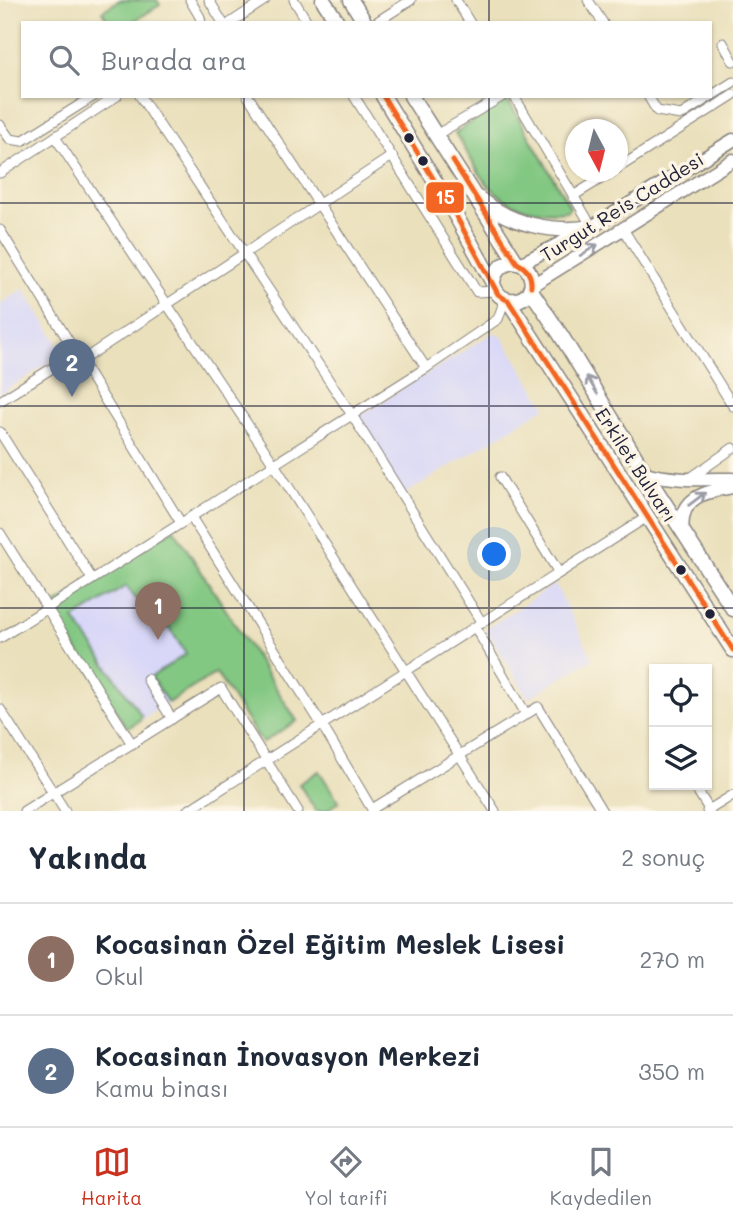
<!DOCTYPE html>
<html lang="tr">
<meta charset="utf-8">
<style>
body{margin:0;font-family:Mali,sans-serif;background:#f6f6f7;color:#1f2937}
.controls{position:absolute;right:21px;bottom:21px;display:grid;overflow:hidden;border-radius:0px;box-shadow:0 2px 5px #0004}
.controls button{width:63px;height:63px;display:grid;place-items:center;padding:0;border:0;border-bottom:2px solid #e0e1e3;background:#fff;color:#1f2937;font:35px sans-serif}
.compass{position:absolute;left:565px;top:119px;width:63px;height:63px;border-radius:50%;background:#fff;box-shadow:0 2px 5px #0004;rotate:173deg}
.you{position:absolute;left:495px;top:555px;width:24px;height:24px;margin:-18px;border:5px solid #fff;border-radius:50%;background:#1a73e8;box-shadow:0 0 0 10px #1a73e833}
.badge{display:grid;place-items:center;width:46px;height:46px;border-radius:50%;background:#c8321e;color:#fff;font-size:23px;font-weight:700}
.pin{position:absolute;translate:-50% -58px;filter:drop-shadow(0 2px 4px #0008)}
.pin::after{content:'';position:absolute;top:37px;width:24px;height:21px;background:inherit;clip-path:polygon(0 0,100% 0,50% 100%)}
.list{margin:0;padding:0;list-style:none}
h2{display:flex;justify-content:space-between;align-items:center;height:91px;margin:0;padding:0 28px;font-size:30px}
h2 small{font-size:23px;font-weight:400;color:#747a83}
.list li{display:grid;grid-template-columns:46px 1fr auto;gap:21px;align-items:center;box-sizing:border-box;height:112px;padding:0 28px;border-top:2px solid #e0e1e3}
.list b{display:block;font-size:26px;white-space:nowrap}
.list p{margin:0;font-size:23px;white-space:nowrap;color:#747a83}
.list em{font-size:23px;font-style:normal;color:#747a83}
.icon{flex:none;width:38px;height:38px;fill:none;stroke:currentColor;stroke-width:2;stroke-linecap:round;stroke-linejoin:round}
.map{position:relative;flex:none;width:733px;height:811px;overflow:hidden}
.search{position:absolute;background:#fff;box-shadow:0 2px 5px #0004;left:21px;right:21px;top:21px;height:77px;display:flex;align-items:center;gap:18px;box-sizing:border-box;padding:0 24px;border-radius:0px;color:#747a83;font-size:26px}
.sheet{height:315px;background:#fff}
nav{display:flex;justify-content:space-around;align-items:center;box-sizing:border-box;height:98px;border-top:2px solid #e0e1e3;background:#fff;font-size:19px;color:#747a83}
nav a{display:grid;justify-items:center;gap:4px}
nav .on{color:#c8321e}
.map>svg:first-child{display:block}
.built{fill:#d8d7f8}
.green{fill:#82c782;stroke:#52745e;stroke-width:2}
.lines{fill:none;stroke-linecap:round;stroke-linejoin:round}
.street-casing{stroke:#86817c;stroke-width:11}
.secondary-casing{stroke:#86817c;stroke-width:15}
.primary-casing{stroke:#86817c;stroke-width:17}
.street{stroke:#fff;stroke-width:9}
.secondary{stroke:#fff;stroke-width:12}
.primary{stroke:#fff;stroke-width:14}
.bus-1-casing{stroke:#fcf5e5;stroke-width:10}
.bus-1{stroke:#f26522;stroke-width:5}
.oneway{stroke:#9c9ca7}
.grid{fill:none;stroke:#22223b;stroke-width:2;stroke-opacity:0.55}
.bus-dot{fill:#22223b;stroke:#fcf5e5;stroke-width:2.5}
.labels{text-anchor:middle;stroke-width:7;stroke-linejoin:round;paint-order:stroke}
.street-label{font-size:19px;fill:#22223b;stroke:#fcf5e5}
.line-badge{stroke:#fcf5e5;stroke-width:2.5}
.badge-label{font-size:19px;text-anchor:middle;font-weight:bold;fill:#fff}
</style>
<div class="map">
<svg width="733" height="811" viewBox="0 0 733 811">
<rect width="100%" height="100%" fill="#fcf5e5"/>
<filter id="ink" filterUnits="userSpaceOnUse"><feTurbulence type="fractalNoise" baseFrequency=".0143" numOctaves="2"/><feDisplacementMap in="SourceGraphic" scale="14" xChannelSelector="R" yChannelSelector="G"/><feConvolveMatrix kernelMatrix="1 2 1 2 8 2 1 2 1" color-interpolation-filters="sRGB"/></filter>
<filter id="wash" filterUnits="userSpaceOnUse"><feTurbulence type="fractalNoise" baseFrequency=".00686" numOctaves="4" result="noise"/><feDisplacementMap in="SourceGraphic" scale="28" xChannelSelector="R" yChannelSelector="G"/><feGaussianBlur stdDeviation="1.57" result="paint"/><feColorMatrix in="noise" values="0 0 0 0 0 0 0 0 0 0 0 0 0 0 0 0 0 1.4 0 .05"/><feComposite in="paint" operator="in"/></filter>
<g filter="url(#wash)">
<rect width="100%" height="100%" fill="#eae0bc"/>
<g class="built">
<path d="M24,289l40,64 -64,41v-90z"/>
<path d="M493,333l7,1 46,73 -143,88 -45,-78z"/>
<path d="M174,529l123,192 -35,22 -46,-70 -89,56 -77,-121z"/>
<path d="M555,584l38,75 -65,39 -42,-69z"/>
</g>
<g class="green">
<path d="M120,0h37l3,5 -29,18h-22l-7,-12z"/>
<path d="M507,98l63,109 -3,4c-28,3 -55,-2 -76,-23 -12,-12 -26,-40 -36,-55z"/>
<path d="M174,529l123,192 -35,22 -46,-70 -48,30 -17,-26 35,-23 -17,-27 -11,6 -14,-23 -18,-24 -52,33 68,97 -3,5 -12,7 -77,-120z"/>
<path d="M319,771l20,31 -13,9h-10l-17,-27z"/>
</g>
</g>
<g filter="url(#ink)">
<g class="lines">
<defs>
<g id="street">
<path d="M190,0l10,17 1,6"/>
<path d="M209,0l14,23"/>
<path d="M294,0l14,23"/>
<path d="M456,0l14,23"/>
<path d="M588,0l15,23"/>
<path d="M230,23l35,-23"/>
<path d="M375,23l36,-23"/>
<path d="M723,43l10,18"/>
<path d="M140,96l212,319 130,208"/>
<path d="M248,96l178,272"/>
<path d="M354,96l123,196 19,-1"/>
<path d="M514,96l78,131"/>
<path d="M648,96l9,15 24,4 52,-33"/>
<path d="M0,125l10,14 12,2 72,-45"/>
<path d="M436,135l67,-39"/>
<path d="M55,137l219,327 221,347"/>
<path d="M618,168l115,-73"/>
<path d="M0,173l117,-77"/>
<path d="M573,196l39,-24"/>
<path d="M623,229l110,177"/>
<path d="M0,230l181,293"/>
<path d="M81,361l311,-205"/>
<path d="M0,401l76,-48"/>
<path d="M0,432l92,147"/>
<path d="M500,477l59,96"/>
<path d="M689,479l44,-31"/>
<path d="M191,517l131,208 51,86"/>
<path d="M0,533l132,211"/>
<path d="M475,627l51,87"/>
<path d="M0,638l426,-270 72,-49 7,-20"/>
<path d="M147,679l25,40"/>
<path d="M0,709l65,102"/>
<path d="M694,785l16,26"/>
<path d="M372,809l166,-102 64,104"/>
<path d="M24,811l197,-123 77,123"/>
<path d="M187,811l460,-294"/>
<path d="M707,811l26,-16"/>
</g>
<g id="secondary">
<path d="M520,264l72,-37 141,-87"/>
<path d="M531,286l202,-126"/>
<path d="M645,473c29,8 58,6 88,6"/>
<path d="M683,532c-5,-36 23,-40 50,-45"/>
</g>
<g id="primary">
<path d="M323,0l15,23"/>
<path d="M351,0l14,23"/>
<path d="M383,96l73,120 37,67c6,28 44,19 38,-5 -5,-24 -36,-19 -38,5"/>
<path d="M411,96l106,167"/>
<path d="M478,198c32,26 74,36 114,29"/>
<path d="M530,289l32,48 83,136 88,136"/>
<path d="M508,300l225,350"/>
</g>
</defs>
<use href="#street" class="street-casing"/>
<use href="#secondary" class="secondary-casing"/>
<use href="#primary" class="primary-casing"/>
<use href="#street" class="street"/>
<use href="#secondary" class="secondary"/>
<use href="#primary" class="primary"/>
<defs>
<g id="bus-1">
<path d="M383,96l73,120 42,78 7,5"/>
<path d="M453,161l64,102c10,5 15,12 14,23"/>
<path d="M508,300l225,350"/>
</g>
</defs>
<use href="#bus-1" class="bus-1-casing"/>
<use href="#bus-1" class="bus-1"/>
</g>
<defs><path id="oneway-shaft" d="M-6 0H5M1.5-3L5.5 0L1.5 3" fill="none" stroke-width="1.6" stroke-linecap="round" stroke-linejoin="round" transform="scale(1.75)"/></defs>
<g class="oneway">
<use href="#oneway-shaft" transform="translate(589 250) rotate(-32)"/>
<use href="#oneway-shaft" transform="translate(592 385) rotate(-121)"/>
<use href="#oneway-shaft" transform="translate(697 499) rotate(-37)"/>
</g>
</g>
<path class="grid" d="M244,0v23M489,0v23M244,96v715M489,96v715M0,203h733M0,406h733M0,608h733"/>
<g class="bus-dot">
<circle cx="409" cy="138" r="6"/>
<circle cx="423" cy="161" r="6"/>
<circle cx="681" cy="570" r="6"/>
<circle cx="710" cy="614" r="6"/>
</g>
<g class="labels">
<g class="street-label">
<text transform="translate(622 207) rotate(-32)" y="7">Turgut Reis Caddesi</text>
<text transform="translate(636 465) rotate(57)" y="7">Erkilet Bulvarı</text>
</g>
</g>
<rect class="line-badge" x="425" y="181" width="40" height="33" rx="7" fill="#f26522"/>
<g class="badge-label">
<text x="445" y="204">15</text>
</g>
</svg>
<div class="controls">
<button><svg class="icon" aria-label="locate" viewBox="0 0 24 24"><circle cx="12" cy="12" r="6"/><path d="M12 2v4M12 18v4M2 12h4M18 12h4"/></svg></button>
<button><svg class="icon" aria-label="layers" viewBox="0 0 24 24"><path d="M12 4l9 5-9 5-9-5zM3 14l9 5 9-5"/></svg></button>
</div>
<svg class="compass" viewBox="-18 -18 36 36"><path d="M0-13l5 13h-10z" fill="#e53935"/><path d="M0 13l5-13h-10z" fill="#747a83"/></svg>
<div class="you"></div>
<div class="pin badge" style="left:158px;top:640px;background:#8d6e63">1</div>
<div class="pin badge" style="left:72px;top:397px;background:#5c6f8a">2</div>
<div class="search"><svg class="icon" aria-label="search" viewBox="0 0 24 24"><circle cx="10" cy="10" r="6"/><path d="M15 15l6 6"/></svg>Burada ara</div>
</div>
<section class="sheet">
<h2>Yakında<small>2 sonuç</small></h2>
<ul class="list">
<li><span class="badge" style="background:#8d6e63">1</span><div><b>Kocasinan Özel Eğitim Meslek Lisesi</b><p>Okul</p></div><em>270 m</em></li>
<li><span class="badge" style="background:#5c6f8a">2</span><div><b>Kocasinan İnovasyon Merkezi</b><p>Kamu binası</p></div><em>350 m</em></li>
</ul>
</section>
<nav>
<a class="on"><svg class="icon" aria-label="map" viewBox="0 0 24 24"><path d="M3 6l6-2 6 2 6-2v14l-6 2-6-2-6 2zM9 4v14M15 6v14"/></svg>Harita</a>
<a><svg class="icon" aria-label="directions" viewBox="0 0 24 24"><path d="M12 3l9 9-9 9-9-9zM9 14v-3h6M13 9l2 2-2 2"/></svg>Yol tarifi</a>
<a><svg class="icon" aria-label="saved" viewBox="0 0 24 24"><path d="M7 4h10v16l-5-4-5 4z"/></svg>Kaydedilen</a>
</nav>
